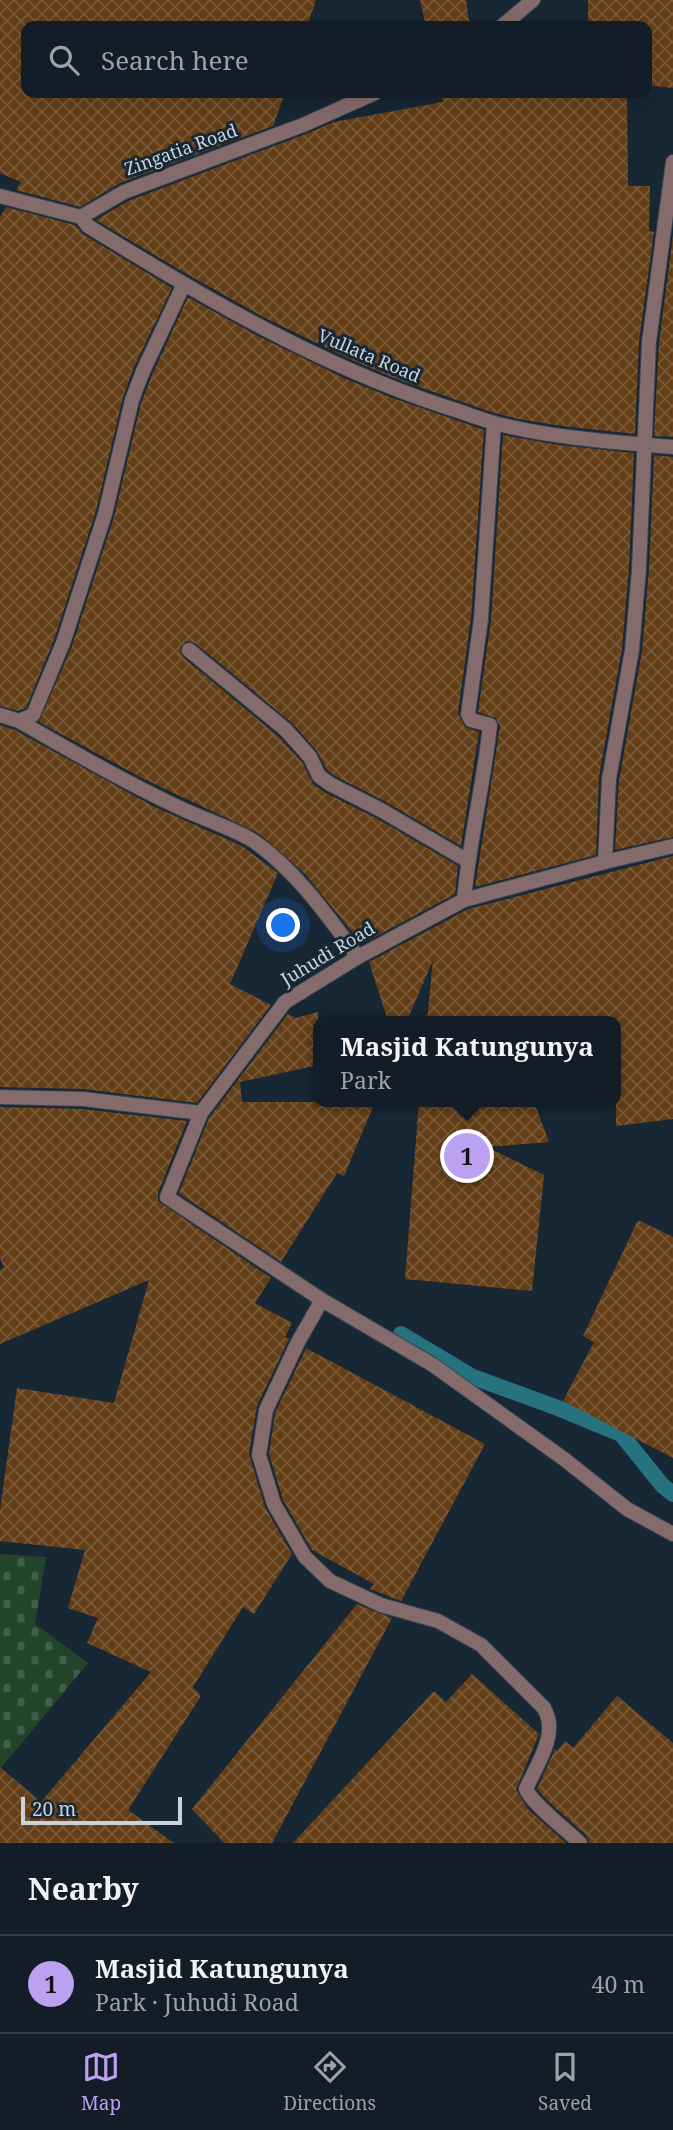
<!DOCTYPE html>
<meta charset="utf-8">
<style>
body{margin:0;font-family:"Noto Serif",serif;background:#1f2a33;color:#f1f3f6}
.scale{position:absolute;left:21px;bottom:18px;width:161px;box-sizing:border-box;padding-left:7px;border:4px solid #c9d3db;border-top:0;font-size:19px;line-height:24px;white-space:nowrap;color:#c9d3db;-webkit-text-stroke:5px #182734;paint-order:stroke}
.you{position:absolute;left:284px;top:926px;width:24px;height:24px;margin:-18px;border:5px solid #fff;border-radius:50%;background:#1a73e8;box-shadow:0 0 0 10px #1a73e833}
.badge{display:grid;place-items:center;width:46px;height:46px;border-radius:50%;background:#bca0f2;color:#111;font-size:23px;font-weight:700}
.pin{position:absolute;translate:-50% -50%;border:4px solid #fff;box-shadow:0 2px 7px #0006}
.popup{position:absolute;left:313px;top:1016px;width:308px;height:91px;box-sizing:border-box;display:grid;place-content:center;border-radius:14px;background:#121d27;filter:drop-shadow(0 2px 5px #0005);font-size:23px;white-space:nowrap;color:#9ca2a7}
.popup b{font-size:26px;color:#f1f3f6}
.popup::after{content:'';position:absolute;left:50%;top:100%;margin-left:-14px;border:14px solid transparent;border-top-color:#121d27}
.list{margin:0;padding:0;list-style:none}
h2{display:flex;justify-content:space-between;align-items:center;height:91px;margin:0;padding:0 28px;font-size:30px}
h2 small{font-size:23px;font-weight:400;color:#9ca2a7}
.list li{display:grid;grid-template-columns:46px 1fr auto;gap:21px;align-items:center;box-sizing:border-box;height:98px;padding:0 28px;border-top:2px solid #313b44}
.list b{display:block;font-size:26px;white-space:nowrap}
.list p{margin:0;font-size:23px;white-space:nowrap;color:#9ca2a7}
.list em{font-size:23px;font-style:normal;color:#9ca2a7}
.icon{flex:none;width:38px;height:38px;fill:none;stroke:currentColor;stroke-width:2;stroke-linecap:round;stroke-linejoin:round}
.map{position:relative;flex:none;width:673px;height:1843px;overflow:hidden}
.search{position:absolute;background:#121d27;box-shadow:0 7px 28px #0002;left:21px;right:21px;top:21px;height:77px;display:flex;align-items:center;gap:18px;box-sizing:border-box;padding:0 24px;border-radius:14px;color:#9ca2a7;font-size:26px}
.sheet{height:189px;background:#121d27}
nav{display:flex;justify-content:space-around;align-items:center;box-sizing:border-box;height:98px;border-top:2px solid #313b44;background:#121d27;font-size:19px;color:#9ca2a7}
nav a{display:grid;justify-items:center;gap:4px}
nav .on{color:#bca0f2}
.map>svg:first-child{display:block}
.cemetery{fill:url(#cemetery-stones)}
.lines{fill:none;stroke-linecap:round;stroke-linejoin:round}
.stream{stroke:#26737f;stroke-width:16}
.building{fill:url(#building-cross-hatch)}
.street-casing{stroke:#34434f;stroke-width:16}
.street{stroke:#856b6b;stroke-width:14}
.labels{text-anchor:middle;stroke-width:6;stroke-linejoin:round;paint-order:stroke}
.street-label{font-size:18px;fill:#c9d3db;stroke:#182734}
</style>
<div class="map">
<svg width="673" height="1843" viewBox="0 0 673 1843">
<defs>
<pattern id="cemetery-stones" width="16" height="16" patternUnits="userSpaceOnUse" patternTransform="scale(1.75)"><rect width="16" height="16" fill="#22442a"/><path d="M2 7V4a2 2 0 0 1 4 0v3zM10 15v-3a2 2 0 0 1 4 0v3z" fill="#415e48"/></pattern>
<pattern id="building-cross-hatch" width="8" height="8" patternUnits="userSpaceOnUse" patternTransform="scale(1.75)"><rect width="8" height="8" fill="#643e17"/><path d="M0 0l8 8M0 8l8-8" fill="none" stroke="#795938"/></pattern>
</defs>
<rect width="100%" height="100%" fill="#182734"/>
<path class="cemetery" d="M0,1554l46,3 -11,67 53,39 -88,106z"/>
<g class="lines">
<path class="stream" d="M401,1334l72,43 85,31 63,26 41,51 11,9"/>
</g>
<g class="building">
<path d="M0,0h316l-9,26h-281v67h259l-12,33 -153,57 -40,24 -64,-17 5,-8 -21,-9z"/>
<path d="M420,0h46l3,21h25l-1,5h-67z"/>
<path d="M588,0h85v88l-26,-3v-59h-130l6,-5h65z"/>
<path d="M441,93h186l1,93h22l-1,45 5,1 -15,110 -4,92 -73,-8 -44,-7 -27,-7 -92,-32 -45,-19 -89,-43 -87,-49 -82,-49 32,-19 178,-67 28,-12 109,-20z"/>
<path d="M6,207l69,18 8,9 89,54 -38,79 -11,30 -27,114 -42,129 -28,68 -8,3 -18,-5v-489z"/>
<path d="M673,235v202l-19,-1 5,-93z"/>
<path d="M188,297l68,38 90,44 47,19 91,32 -13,188 -13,95 7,14 14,5 -18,114 -75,-44 -51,-26 -8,-6 -10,-19 -25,-28 -97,-80 -9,-2 -6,7 3,9 96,80 23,25 11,22 13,9 50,25 82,48 -3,28 -93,50 -56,-69 -46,-41 -118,-56 -103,-56 33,-76 42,-129 27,-114 11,-28z"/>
<path d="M503,435l56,10 75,8 -5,115 -7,81 -23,128 -3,78 -121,32 25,-161 -4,-8 -18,-6 13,-92z"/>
<path d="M654,455l19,2v380l-58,13 4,-70 23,-129 7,-82z"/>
<path d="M0,725l15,5 138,76 89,40 36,27 -48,111 41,21 -74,98 -114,-14 -83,-2z"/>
<path d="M673,856v263l-57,7v-105h-189l6,-61 -26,61h-19l-19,-59 99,-53z"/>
<path d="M318,1012v53l-78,17 2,20h133l-31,74 -7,-3 -56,89 -102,-69 30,-75 79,-104 8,4z"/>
<path d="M419,1102h115l15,40 -62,5 57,28 -12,116 -127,-12z"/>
<path d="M0,1107l82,2 105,12 -29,72v8l113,77 -16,25 37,20 -7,14 4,2 -32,67 -8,48 16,53 27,47 -38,60 -11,-7 -50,80 8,9 -73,114 46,33h-174v-76l41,35 110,-130 -64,-29 11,-25 -30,-10 17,-58 -85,-9v-31l17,-122 97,15 35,-123 -149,64v-74l4,-3 -4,-9z"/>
<path d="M638,1220l35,17v221l-110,-57 31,-59 -11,-6z"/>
<path d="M306,1348l179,96 -84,157 -31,-12 4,-5 -62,-34 -29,-50 -14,-46 6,-41z"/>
<path d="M357,1604l35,14 -120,225h-48l-32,-34z"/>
<path d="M472,1674l67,60 -23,56 12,19 38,34h-273l141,-152 12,11z"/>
<path d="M617,1696l56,47v100h-84l-2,-7 -38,-34 -12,-13 18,-40 2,2 8,-10 8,7z"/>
</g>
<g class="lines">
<defs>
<g id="street">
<path d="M502,26l31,-26"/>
<path d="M0,196l81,21 43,-25 179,-67 72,-32"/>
<path d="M81,217l7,9c113,70 228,138 355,180 17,5 34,12 51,17 58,15 119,19 179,24"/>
<path d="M189,650l97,80 24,27 9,19 11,8 51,26 87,51"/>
<path d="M0,715l19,6 14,-6 30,-72 42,-129 27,-114 11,-29 40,-85"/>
<path d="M19,721c52,30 104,60 159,86 22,11 58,22 77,35 43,31 72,73 103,115"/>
<path d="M605,862l4,-83 23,-129 7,-81 10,-227 24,-180"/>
<path d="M464,900c5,-59 20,-116 26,-175l-19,-5 -3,-6 13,-95 13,-196"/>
<path d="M0,1097l83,2 118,14 84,-111 73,-45 106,-57 141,-38 68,-16"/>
<path d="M201,1113l-34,84 155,103 111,65 131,94 63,50 46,25"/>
<path d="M322,1300l-24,42 -32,68 -7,45 15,49 31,53 25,24 51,24 57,16 43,24 63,63c3,6 6,14 5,22 -1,19 -15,41 -23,59 6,15 41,41 54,54"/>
</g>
</defs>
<use href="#street" class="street-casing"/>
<use href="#street" class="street"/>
</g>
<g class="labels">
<g class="street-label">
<text transform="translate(181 150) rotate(-20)" y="6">Zingatia Road</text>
<text transform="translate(369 356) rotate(23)" y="6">Vullata Road</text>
<text transform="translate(328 954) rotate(-31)" y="6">Juhudi Road</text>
</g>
</g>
</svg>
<div class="scale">20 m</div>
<div class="you"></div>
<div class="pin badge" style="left:467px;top:1156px">1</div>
<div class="popup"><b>Masjid Katungunya</b>Park</div>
<div class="search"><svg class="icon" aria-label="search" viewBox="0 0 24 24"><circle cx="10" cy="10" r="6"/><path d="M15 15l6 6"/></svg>Search here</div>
</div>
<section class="sheet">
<h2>Nearby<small></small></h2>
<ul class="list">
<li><span class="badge">1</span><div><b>Masjid Katungunya</b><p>Park · Juhudi Road</p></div><em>40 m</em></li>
</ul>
</section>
<nav>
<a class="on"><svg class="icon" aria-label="map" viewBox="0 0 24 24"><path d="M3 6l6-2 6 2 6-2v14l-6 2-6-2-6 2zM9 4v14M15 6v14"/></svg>Map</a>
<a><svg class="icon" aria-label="directions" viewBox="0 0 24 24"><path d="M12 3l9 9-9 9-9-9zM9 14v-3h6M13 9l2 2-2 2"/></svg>Directions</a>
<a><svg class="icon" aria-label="saved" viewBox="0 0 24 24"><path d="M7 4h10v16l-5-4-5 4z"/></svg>Saved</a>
</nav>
